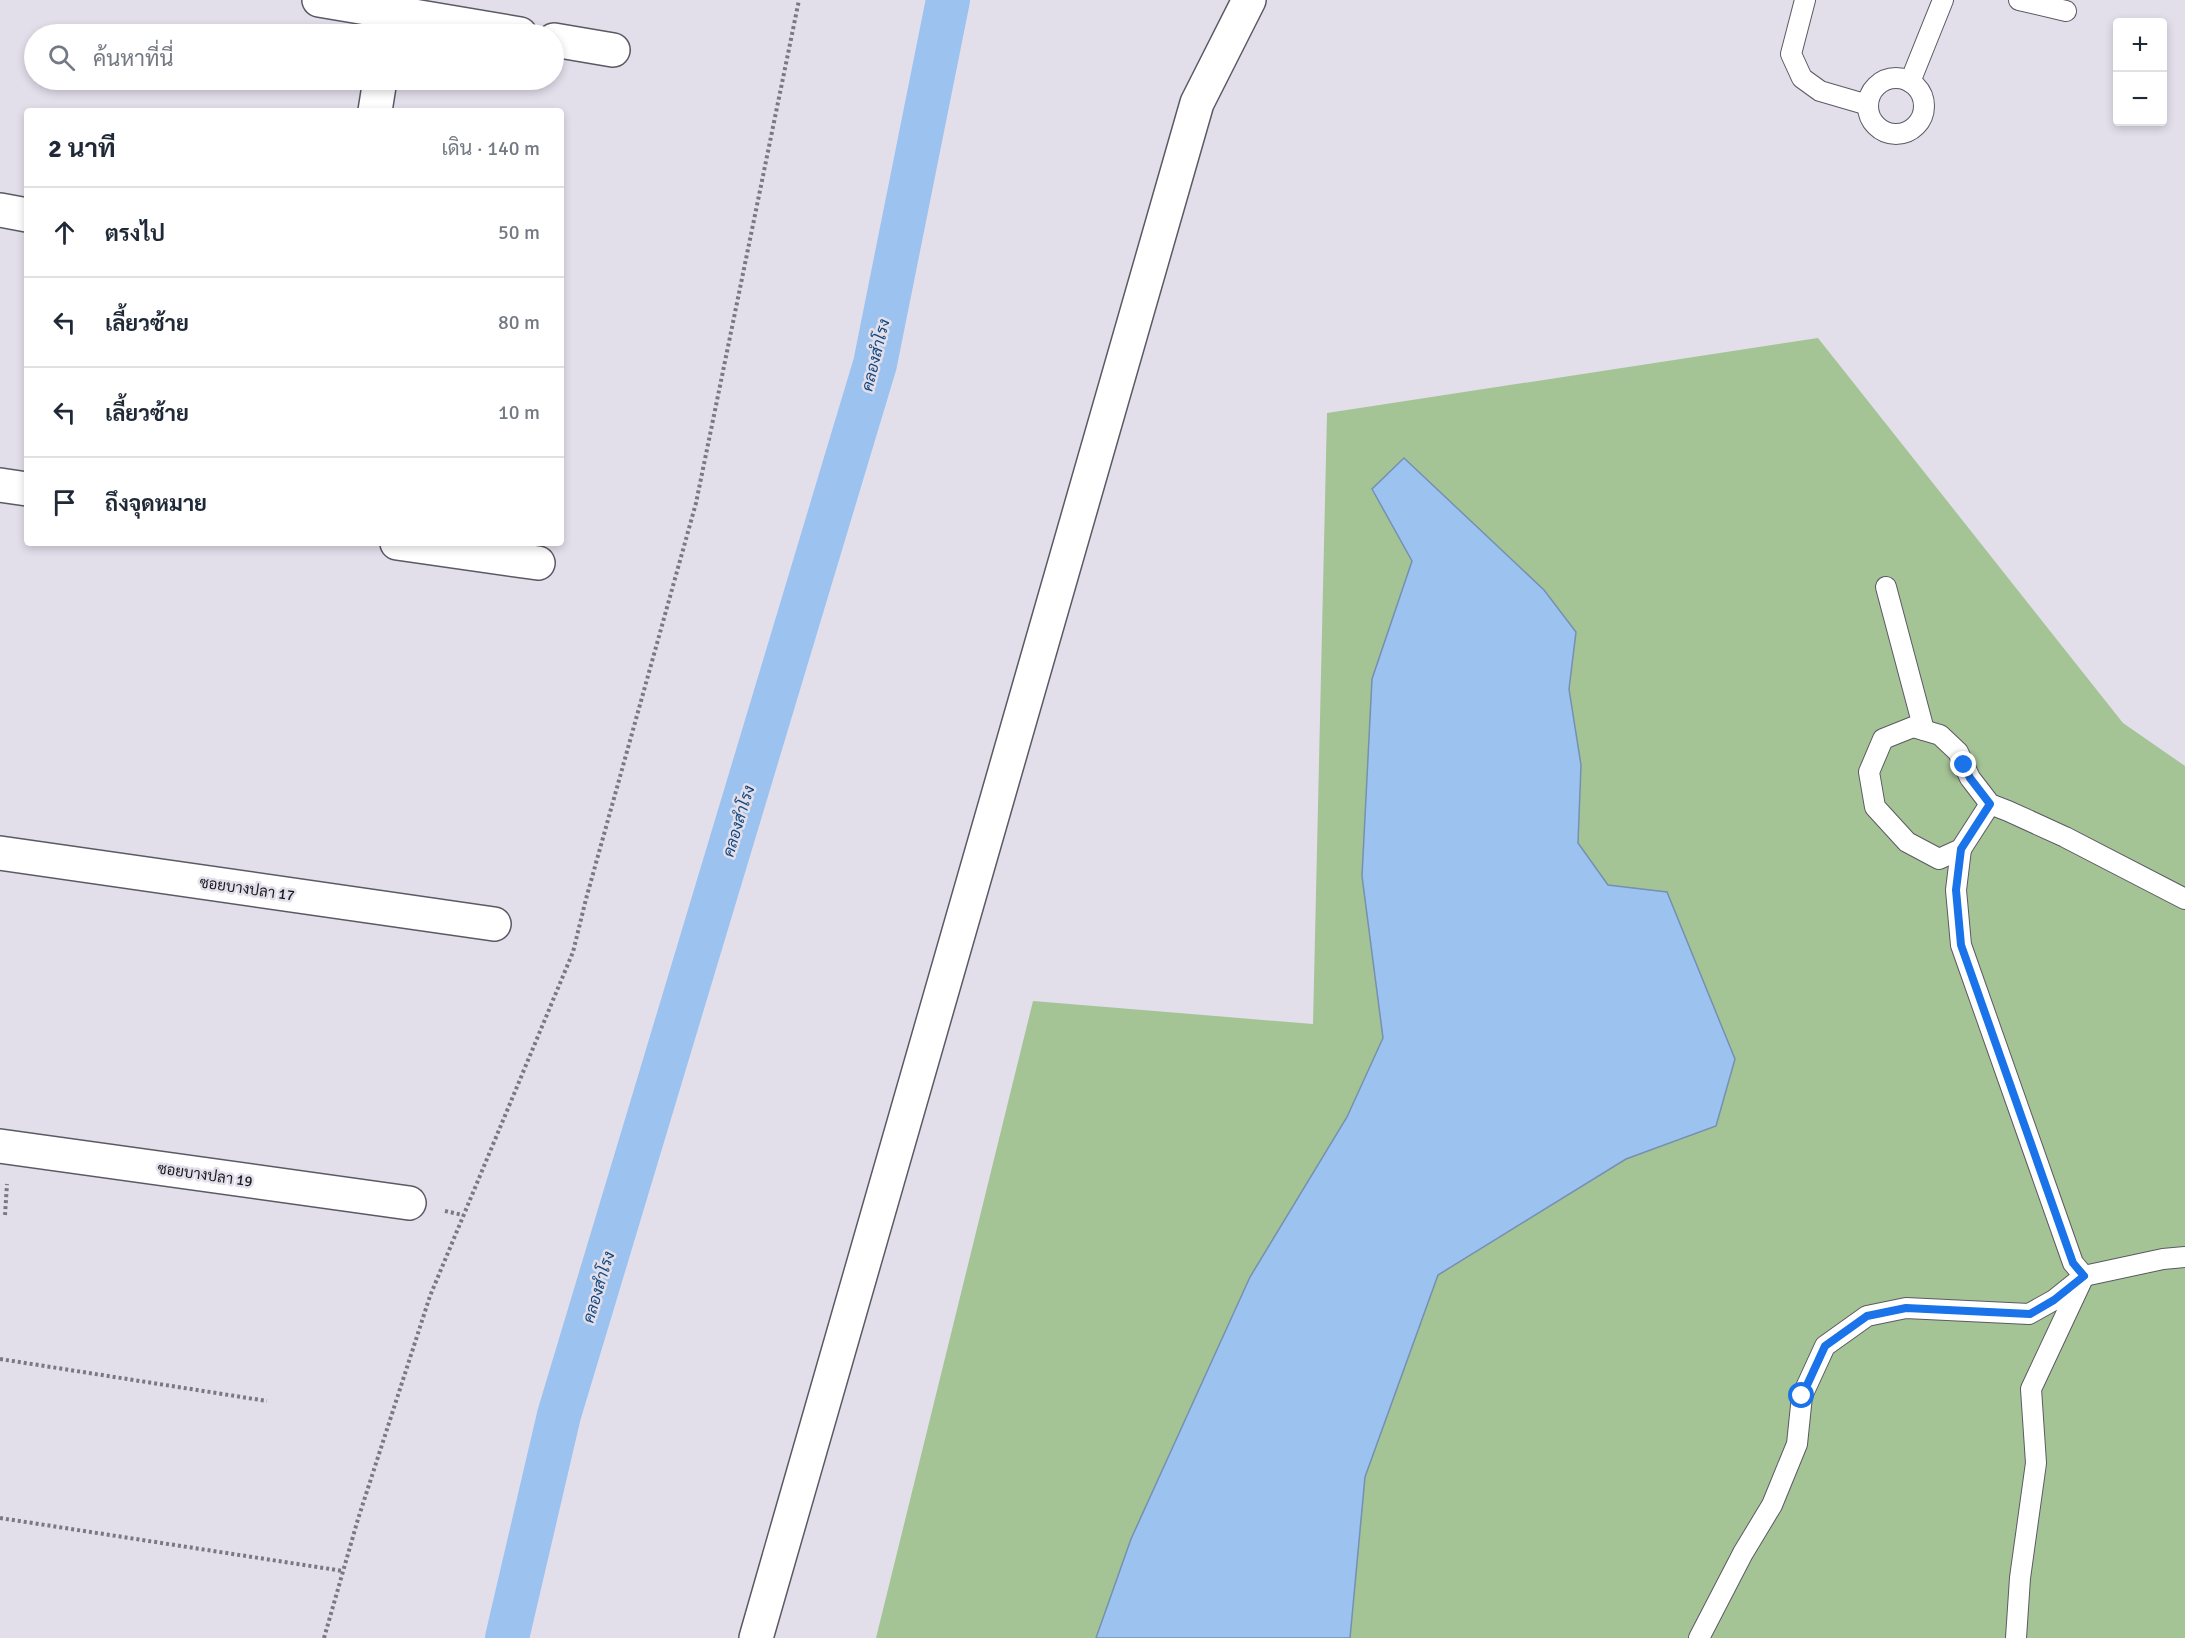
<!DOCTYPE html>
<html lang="th">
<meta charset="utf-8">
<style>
body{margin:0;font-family:Signika,Sarabun,sans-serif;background:#f2f2f3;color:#1f2937}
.controls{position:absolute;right:18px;top:18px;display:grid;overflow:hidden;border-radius:6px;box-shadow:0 3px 9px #0003}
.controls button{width:54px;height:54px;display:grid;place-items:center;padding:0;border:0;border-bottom:2px solid #e0e1e3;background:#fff;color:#1f2937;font:30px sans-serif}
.stop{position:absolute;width:18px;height:18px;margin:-14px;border:4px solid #1a73e8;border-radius:50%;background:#fff}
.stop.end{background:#1a73e8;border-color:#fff;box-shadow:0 2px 6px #0008}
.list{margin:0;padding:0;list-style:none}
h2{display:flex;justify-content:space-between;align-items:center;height:78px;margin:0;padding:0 24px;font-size:26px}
h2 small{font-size:20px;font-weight:400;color:#747a83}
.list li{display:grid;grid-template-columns:39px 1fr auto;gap:18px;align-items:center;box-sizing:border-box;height:90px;padding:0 24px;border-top:2px solid #e0e1e3}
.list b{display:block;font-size:22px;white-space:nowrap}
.list em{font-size:20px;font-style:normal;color:#747a83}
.icon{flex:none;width:33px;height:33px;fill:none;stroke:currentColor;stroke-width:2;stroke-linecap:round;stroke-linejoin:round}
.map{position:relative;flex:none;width:2185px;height:1638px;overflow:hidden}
.search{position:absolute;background:#fff;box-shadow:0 3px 9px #0003;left:24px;top:24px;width:540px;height:66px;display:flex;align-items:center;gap:15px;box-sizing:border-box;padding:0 21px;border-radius:33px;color:#747a83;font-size:22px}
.panel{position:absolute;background:#fff;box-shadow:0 3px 9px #0003;left:24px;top:108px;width:540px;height:438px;border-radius:6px}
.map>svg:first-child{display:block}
.grass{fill:#a5c495}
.water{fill:#9cc3f0;stroke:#7590b1;stroke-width:1.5}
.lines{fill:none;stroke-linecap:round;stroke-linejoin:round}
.canal{stroke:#9cc3f0;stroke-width:44}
.service-casing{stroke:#5b5964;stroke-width:22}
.minor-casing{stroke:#5b5964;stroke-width:36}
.path{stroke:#7a7880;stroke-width:4;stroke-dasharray:3 3;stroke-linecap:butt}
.service{stroke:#fff;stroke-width:20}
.minor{stroke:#fff;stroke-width:33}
.route{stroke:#1a73e8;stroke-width:8}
.labels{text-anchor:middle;stroke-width:5;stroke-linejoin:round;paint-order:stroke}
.street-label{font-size:15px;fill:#1a191e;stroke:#e2dfeb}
.water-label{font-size:16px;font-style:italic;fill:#13487f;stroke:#e2dfeb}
</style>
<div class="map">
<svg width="2185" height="1638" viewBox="0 0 2185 1638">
<rect width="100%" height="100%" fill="#e2dfeb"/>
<path class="grass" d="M1818,338l305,385 62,43v872h-1309l157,-637 280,23 14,-611z"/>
<path class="water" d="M1404,458l140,132 32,42 -7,57 12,76 -3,78 30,42 59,7 68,167 -19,67 -90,33 -188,116 -73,202 -15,161h-254l35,-99 119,-262 97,-160 36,-79 -21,-162 10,-197 40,-118 -40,-72z"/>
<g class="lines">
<path class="canal" d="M507,1638l52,-223 316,-1051 73,-364"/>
<defs>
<g id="service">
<path d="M1805,0l-14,54 11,24 18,13 48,14"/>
<path d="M2019,0l47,11"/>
<circle cx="1896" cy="106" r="28"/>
<path d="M1910,82l33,-82"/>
<path d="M1886,587l38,143"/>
<path d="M1990,804l-29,45 -22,10 -32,-17 -32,-35 -6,-35 14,-33 30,-12 27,8 18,17 12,26 20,26 18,7 57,26 120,62"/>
<path d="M1961,849l-5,41 5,55 112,318 11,13"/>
<path d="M1699,1638l44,-85 29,-48 25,-61 5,-48 23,-50 42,-30 39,-8 123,6 25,-14 30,-24 79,-17 22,-2"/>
<path d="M2016,1638l4,-60 16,-115 -5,-74 52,-111"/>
</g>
<g id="minor">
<path d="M319,0l201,34"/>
<path d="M554,40l59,10"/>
<path d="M375,111l4,-25"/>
<path d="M0,210l27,5"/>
<path d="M0,485l27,4"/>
<path d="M397,543l141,20"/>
<path d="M0,853l494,71"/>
<path d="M0,1146l409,57"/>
<path d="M756,1638l441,-1535 52,-103"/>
</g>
</defs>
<use href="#service" class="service-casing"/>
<use href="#minor" class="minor-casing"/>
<g class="path">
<path d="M445,1211l18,4"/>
<path d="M5,1215l2,-31"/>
<path d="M0,1359l267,42"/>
<path d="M0,1518l343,53"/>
<path d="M324,1638l34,-119 72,-223 143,-344 13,-53 110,-396 103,-503"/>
</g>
<use href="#service" class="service"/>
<use href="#minor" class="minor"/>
</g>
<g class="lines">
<path class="route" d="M1802,1396l23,-50 42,-30 39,-8 124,6 24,-14 30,-24 -11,-13 -112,-318 -5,-55 5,-41 29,-45 -20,-26 -6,-13"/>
</g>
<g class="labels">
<g class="street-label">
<text transform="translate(247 889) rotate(8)" y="5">ซอยบางปลา 17</text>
<text transform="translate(205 1175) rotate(8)" y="5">ซอยบางปลา 19</text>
</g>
<g class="water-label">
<text transform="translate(875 355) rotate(-76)" y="6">คลองสำโรง</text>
<text transform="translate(738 821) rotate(-73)" y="6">คลองสำโรง</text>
<text transform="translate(598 1287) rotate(-73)" y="6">คลองสำโรง</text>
</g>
</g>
</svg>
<div class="controls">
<button>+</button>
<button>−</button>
</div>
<div class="stop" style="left:1802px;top:1396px"></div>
<div class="stop end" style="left:1964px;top:765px"></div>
<div class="search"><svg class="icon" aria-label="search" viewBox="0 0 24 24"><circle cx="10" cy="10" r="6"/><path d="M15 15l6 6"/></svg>ค้นหาที่นี่</div>
<section class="panel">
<h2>2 นาที<small>เดิน · 140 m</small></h2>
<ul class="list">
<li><svg class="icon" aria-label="ahead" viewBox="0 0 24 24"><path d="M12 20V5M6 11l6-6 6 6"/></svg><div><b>ตรงไป</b></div><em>50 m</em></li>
<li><svg class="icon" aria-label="left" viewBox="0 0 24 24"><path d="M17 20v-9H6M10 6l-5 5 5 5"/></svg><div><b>เลี้ยวซ้าย</b></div><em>80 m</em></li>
<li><svg class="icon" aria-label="left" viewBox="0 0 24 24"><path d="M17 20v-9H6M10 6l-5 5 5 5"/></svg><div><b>เลี้ยวซ้าย</b></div><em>10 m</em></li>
<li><svg class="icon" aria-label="arrive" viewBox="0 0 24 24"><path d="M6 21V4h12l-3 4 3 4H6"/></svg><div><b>ถึงจุดหมาย</b></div></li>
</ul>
</section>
</div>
